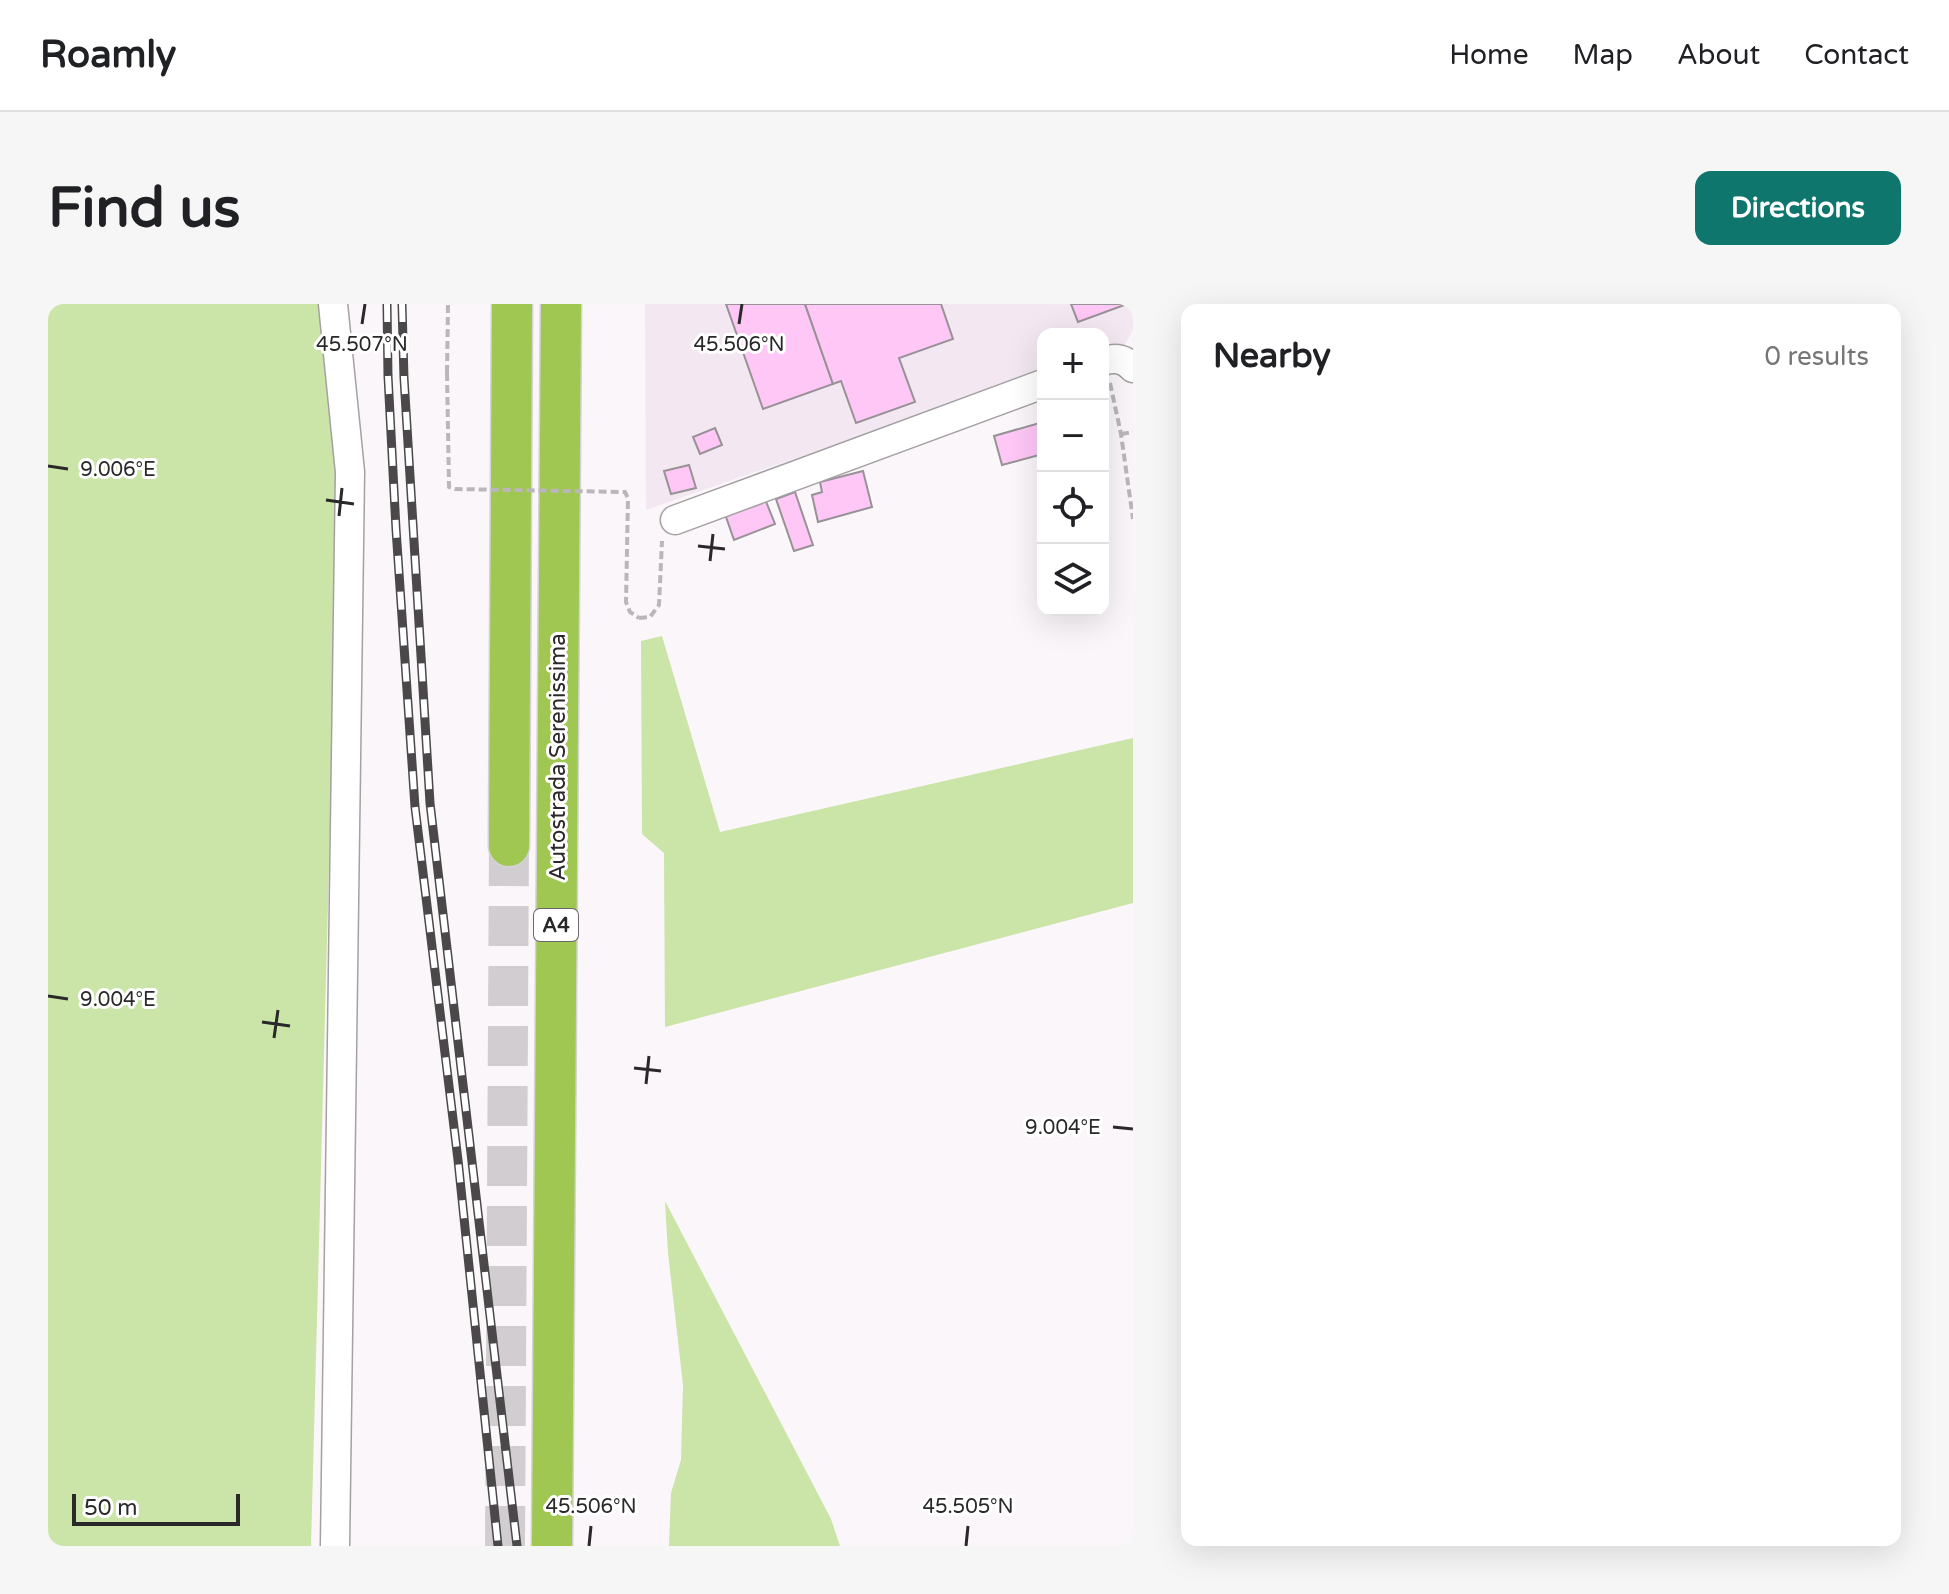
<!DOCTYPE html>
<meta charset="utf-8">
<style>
body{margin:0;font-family:"Varela Round",sans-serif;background:#f6f6f6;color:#202124}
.controls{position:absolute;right:24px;top:24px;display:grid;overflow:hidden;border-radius:16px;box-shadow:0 8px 32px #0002}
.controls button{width:72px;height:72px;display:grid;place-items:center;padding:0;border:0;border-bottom:2px solid #e0e0e0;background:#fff;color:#202124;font:40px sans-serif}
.scale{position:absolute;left:24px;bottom:20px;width:168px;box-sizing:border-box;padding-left:8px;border:4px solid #2a2829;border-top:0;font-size:22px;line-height:28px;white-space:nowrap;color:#2a2829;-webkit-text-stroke:6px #fff;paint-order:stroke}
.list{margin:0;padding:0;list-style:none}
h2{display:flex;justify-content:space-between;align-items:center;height:104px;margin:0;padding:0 32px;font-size:34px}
h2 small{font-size:26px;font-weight:400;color:#757577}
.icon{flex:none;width:44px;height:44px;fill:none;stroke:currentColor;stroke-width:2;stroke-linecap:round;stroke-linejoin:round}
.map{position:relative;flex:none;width:1085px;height:1242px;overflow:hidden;border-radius:16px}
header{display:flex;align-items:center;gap:48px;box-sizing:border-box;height:112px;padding:0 40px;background:#fff;border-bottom:2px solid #e0e0e0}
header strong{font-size:38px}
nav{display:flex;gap:44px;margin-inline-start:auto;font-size:28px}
.intro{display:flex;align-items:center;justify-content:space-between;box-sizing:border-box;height:192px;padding:0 48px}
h1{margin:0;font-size:56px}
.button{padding:20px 36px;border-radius:16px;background:#0f766e;color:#fff;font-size:28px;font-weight:700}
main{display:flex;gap:48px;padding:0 48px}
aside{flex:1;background:#fff;border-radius:16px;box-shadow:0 8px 32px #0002}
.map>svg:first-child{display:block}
.built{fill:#f3e8f1}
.green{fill:#cbe4a7}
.building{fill:#fec7f6;stroke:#969295;stroke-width:2}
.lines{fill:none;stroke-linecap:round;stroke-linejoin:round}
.highway-tunnel{stroke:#d1cdd0;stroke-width:40;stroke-dasharray:40 20;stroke-linecap:butt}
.minor-casing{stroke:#a4a0a3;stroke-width:31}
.highway-casing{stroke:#d4d4d4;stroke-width:43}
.path{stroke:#bab6b9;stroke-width:4;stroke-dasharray:8 4;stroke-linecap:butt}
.minor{stroke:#fff;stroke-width:28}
.highway{stroke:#9fc752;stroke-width:40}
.rail-casing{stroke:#4b484a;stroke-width:9}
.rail{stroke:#fff;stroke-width:6;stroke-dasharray:18;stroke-linecap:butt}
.path-bridge{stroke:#bab6b9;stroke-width:4;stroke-dasharray:8 4;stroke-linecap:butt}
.ticks{fill:none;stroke:#2a2829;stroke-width:3}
.labels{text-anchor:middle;stroke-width:6;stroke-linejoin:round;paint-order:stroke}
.shield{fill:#fff;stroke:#6a6869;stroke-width:2}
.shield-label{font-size:20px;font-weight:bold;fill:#2a2829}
.street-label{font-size:22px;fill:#2a2829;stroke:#fff}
.ticks-label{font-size:20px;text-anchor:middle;fill:#2a2829;stroke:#fff;stroke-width:6;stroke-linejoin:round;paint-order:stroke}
</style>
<header>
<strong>Roamly</strong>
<nav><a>Home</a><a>Map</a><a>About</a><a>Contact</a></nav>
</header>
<div class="intro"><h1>Find us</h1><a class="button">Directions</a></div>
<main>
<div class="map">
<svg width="1085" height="1242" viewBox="0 0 1085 1242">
<rect width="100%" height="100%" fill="#fbf6fa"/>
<path class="built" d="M597,0h488v26l-11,19 -19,2v-17h-60v38l-397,138z"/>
<g class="green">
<path d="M0,0h278l12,220 -27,1022h-263z"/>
<path d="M614,332l58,196 413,-94v165l-468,124 -1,-174 -22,-19 -1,-193z"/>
<path d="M617,897l166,318 9,27h-171l2,-53 10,-33 2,-75 -15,-132z"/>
</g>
<g class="building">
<path d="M678,0h79l28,80 -70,25z"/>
<path d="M757,0h136l12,35 -54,19 16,44 -59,21 -15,-42 -8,3z"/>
<path d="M1023,0h56l-49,18z"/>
<path d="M995,118v32l-41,11 -8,-29z"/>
<path d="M667,124l7,17 -22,9 -7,-17z"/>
<path d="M641,161l7,23 -25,6 -7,-23z"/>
<path d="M815,167l9,36 -54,15 -6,-27 10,-3 -2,-10z"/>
<path d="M747,188l18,53 -19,6 -18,-52z"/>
<path d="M717,195l10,25 -41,16 -9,-26z"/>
</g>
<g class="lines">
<path class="highway-tunnel" d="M457,1242l4,-700"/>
<defs>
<g id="minor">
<path d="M285,0l17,168 -15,1074"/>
<path d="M1055,57c12,-4 22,-2 30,7"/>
<path d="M627,216l368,-136"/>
</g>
<g id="highway">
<path d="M461,542l3,-542"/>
<path d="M504,1242l9,-1242"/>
</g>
</defs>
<use href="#minor" class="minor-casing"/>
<use href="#highway" class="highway-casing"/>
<g class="path">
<path d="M399,69l1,-69"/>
<path d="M1062,79l11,51 12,85"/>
<path d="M1073,130l12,-2"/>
<path d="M591,314l11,-1 9,-12 3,-64"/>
</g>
<use href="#minor" class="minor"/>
<use href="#highway" class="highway"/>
<defs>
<g id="rail">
<path d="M339,0l1,72 8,153 19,278 43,353 40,386"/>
<path d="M354,0l2,74 26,425 87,743"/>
</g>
</defs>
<use href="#rail" class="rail-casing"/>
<use href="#rail" class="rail"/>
<path class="path-bridge" d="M399,69l2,114 6,2 170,3 3,6 -2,104 4,10 9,6"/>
</g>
<path class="ticks" d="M314,20l3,-20M691,20l3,-20M0,162l20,3M278,196l28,4M291,212l3,-28M650,242l27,3M662,257l3,-27M0,692l20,3M214,718l28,4M226,734l4,-28M586,764l27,3M598,780l3,-28M1065,823l20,2M541,1242l2,-20M918,1242l2,-20"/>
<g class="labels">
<rect class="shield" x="486" y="605" width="44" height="32" rx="6"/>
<g class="shield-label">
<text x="508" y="628">A4</text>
</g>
<g class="street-label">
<text transform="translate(509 453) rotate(-90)" y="8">Autostrada Serenissima</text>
</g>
</g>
<g class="ticks-label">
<text x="314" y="47">45.507°N</text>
<text x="691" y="47">45.506°N</text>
<text x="70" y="172">9.006°E</text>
<text x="70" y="702">9.004°E</text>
<text x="1015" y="830">9.004°E</text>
<text x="543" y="1209">45.506°N</text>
<text x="920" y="1209">45.505°N</text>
</g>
</svg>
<div class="controls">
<button>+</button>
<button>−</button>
<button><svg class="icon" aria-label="locate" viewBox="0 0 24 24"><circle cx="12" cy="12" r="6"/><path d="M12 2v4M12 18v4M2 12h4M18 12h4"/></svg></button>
<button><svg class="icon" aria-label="layers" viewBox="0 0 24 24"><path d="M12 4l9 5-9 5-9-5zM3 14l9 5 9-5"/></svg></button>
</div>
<div class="scale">50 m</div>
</div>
<aside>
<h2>Nearby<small>0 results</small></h2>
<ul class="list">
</ul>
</aside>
</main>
